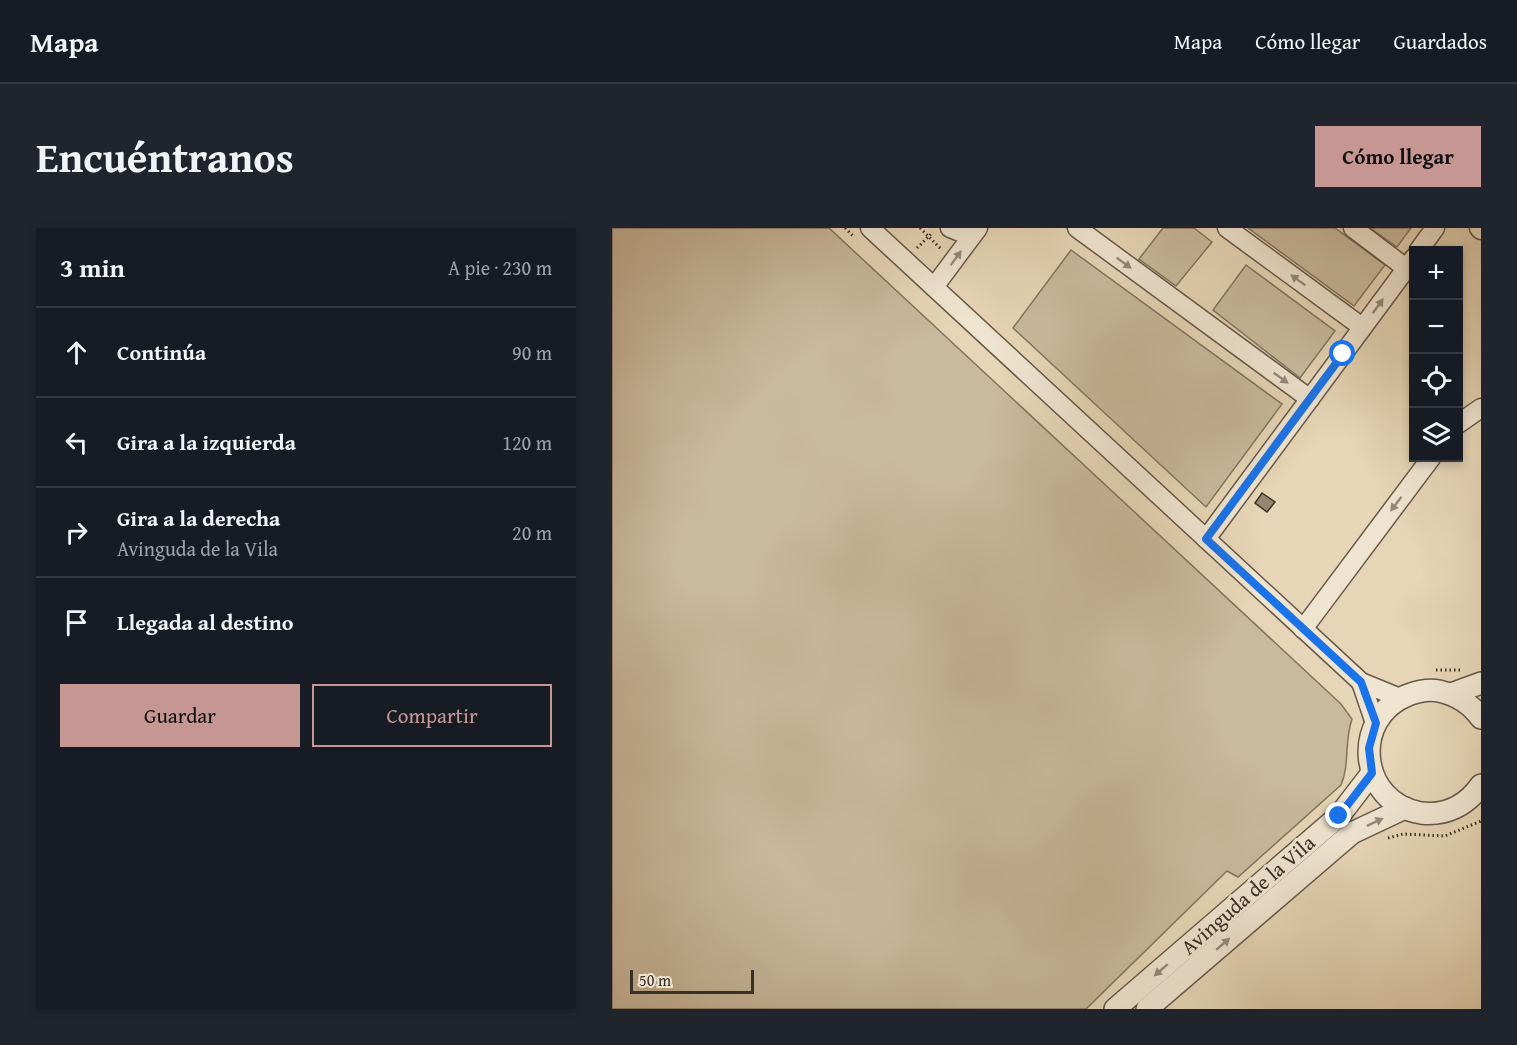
<!DOCTYPE html>
<html lang="es">
<meta charset="utf-8">
<style>
body{margin:0;font-family:"Gentium Book Plus",serif;background:#20242c;color:#f1f3f6}
.controls{position:absolute;right:18px;top:18px;display:grid;overflow:hidden;border-radius:0px;box-shadow:0 3px 9px #0003}
.controls button{width:54px;height:54px;display:grid;place-items:center;padding:0;border:0;border-bottom:2px solid #363941;background:#171b24;color:#f1f3f6;font:30px sans-serif}
.scale{position:absolute;left:18px;bottom:15px;width:124px;box-sizing:border-box;padding-left:6px;border:3px solid #3b3025;border-top:0;font-size:16px;line-height:21px;white-space:nowrap;color:#3b3025;-webkit-text-stroke:4px #efe4d0;paint-order:stroke}
.stop{position:absolute;width:18px;height:18px;margin:-14px;border:4px solid #1a73e8;border-radius:50%;background:#fff}
.stop.end{background:#1a73e8;border-color:#fff;box-shadow:0 2px 6px #0008}
.list{margin:0;padding:0;list-style:none}
h2{display:flex;justify-content:space-between;align-items:center;height:78px;margin:0;padding:0 24px;font-size:26px}
h2 small{font-size:20px;font-weight:400;color:#9ea1a6}
.list li{display:grid;grid-template-columns:39px 1fr auto;gap:18px;align-items:center;box-sizing:border-box;height:90px;padding:0 24px;border-top:2px solid #363941}
.list b{display:block;font-size:22px;white-space:nowrap}
.list p{margin:0;font-size:20px;white-space:nowrap;color:#9ea1a6}
.list em{font-size:20px;font-style:normal;color:#9ea1a6}
.actions{display:flex;gap:12px;padding:18px 24px}
.actions a{flex:1;padding:14px 0;border:2px solid #c59692;border-radius:0px;text-align:center;font-size:21px;color:#c59692}
.actions .main{background:#c59692;color:#111}
.icon{flex:none;width:33px;height:33px;fill:none;stroke:currentColor;stroke-width:2;stroke-linecap:round;stroke-linejoin:round}
.map{position:relative;flex:none;width:869px;height:781px;overflow:hidden;border-radius:0px}
header{display:flex;align-items:center;gap:36px;box-sizing:border-box;height:84px;padding:0 30px;background:#171b24;border-bottom:2px solid #363941}
header strong{font-size:28px}
nav{display:flex;gap:33px;margin-inline-start:auto;font-size:21px}
.intro{display:flex;align-items:center;justify-content:space-between;box-sizing:border-box;height:144px;padding:0 36px}
h1{margin:0;font-size:42px}
.button{padding:15px 27px;border-radius:0px;background:#c59692;color:#111;font-size:21px;font-weight:700}
main{display:flex;gap:36px;padding:0 36px}
aside{flex:1;background:#171b24;border-radius:0px;box-shadow:0 3px 9px #0003}
.map>svg:first-child{display:block}
.green{fill:#c9b99d;stroke:#827461;stroke-width:1.5}
.building{fill:#948670;stroke:#3b3025;stroke-width:1.5}
.lines{fill:none;stroke-linecap:round;stroke-linejoin:round}
.minor-casing{stroke:#665949;stroke-width:21}
.tertiary-casing{stroke:#665949;stroke-width:24}
.path{stroke:#3b3025;stroke-width:3;stroke-dasharray:1.5 3;stroke-linecap:butt}
.minor{stroke:#efe4d0;stroke-width:18}
.tertiary{stroke:#efe4d0;stroke-width:21}
.oneway{fill:#958a7a}
.route{stroke:#1a73e8;stroke-width:8}
.labels{text-anchor:middle;stroke-width:6;stroke-linejoin:round;paint-order:stroke}
.street-label{font-size:21px;fill:#3b3025;stroke:#efe4d0}
</style>
<header>
<strong>Mapa</strong>
<nav><a>Mapa</a><a>Cómo llegar</a><a>Guardados</a></nav>
</header>
<div class="intro"><h1>Encuéntranos</h1><a class="button">Cómo llegar</a></div>
<main>
<aside>
<h2>3 min<small>A pie · 230 m</small></h2>
<ul class="list">
<li><svg class="icon" aria-label="ahead" viewBox="0 0 24 24"><path d="M12 20V5M6 11l6-6 6 6"/></svg><div><b>Continúa</b></div><em>90 m</em></li>
<li><svg class="icon" aria-label="left" viewBox="0 0 24 24"><path d="M17 20v-9H6M10 6l-5 5 5 5"/></svg><div><b>Gira a la izquierda</b></div><em>120 m</em></li>
<li><svg class="icon" aria-label="right" viewBox="0 0 24 24"><path d="M7 20v-9h11M14 6l5 5-5 5"/></svg><div><b>Gira a la derecha</b><p>Avinguda de la Vila</p></div><em>20 m</em></li>
<li><svg class="icon" aria-label="arrive" viewBox="0 0 24 24"><path d="M6 21V4h12l-3 4 3 4H6"/></svg><div><b>Llegada al destino</b></div></li>
</ul>
<div class="actions"><a class="main">Guardar</a><a>Compartir</a></div>
</aside>
<div class="map">
<svg width="869" height="781" viewBox="0 0 869 781">
<rect width="100%" height="100%" fill="#e6d5b6"/>
<filter id="stains"><feTurbulence type="fractalNoise" baseFrequency=".00333" numOctaves="4"/><feColorMatrix values="0 0 0 0 .2 0 0 0 0 .09 0 0 0 0 .02 0 0 0 .5 -.17"/></filter>
<radialGradient id="worn" r=".72"><stop offset=".6" stop-color="#630" stop-opacity="0"/><stop offset="1" stop-color="#630" stop-opacity=".3"/></radialGradient>
<g class="green">
<path d="M0,0h217l512,476 11,15c-8,22 -2,46 -11,66l-103,92 -11,-6 -141,138h-474z"/>
<path d="M551,0h31l18,14 -36,44 -37,-27z"/>
<path d="M636,0h87l50,37 -31,41z"/>
<path d="M758,0h41l-14,19z"/>
<path d="M459,22l211,154 -76,103 -193,-179z"/>
<path d="M634,37l89,66 -35,47 -87,-68z"/>
</g>
<path class="building" d="M650,265l13,9 -8,10 -12,-9z"/>
<g class="lines">
<defs>
<g id="minor">
<path d="M258,0l491,454 39,16"/>
<path d="M338,0l10,4 14,1"/>
<path d="M465,0l233,171"/>
<path d="M615,0l135,99"/>
<path d="M741,0l53,40"/>
<path d="M867,0l2,2"/>
<path d="M807,22l16,-22"/>
<path d="M322,59l44,-59"/>
<path d="M846,196l23,-16"/>
<path d="M594,311l208,-281"/>
<path d="M691,401l128,-171"/>
<path d="M749,454l14,41"/>
</g>
<g id="tertiary">
<path d="M839,466l30,-11"/>
<path d="M869,490c-10,-14 -24,-23 -42,-27 -11,-2 -20,0 -31,4 -58,23 -49,108 13,118 25,3 46,-8 60,-28"/>
<path d="M503,781l224,-193 33,-43"/>
<path d="M535,781l205,-176 53,-25"/>
</g>
</defs>
<use href="#minor" class="minor-casing"/>
<use href="#tertiary" class="tertiary-casing"/>
<g class="path">
<path d="M233,0l9,9"/>
<path d="M308,0l22,22"/>
<path d="M305,20l16,-16"/>
<path d="M824,442h24"/>
<path d="M776,610l15,-4 42,2 36,-15"/>
</g>
<use href="#minor" class="minor"/>
<use href="#tertiary" class="tertiary"/>
</g>
<defs><path id="oneway-solid" d="M-6-.8H1V-3.2L6.5 0L1 3.2V.8H-6Z" transform="scale(1.5)"/></defs>
<g class="oneway">
<use href="#oneway-solid" transform="translate(344 30) rotate(-54)"/>
<use href="#oneway-solid" transform="translate(512 35) rotate(36)"/>
<use href="#oneway-solid" transform="translate(686 52) rotate(-144)"/>
<use href="#oneway-solid" transform="translate(766 78) rotate(-54)"/>
<use href="#oneway-solid" transform="translate(669 150) rotate(36)"/>
<use href="#oneway-solid" transform="translate(784 276) rotate(127)"/>
<use href="#oneway-solid" transform="translate(763 594) rotate(-25)"/>
<use href="#oneway-solid" transform="translate(611 716) rotate(-41)"/>
<use href="#oneway-solid" transform="translate(549 742) rotate(139)"/>
</g>
<g class="lines">
<path class="route" d="M727,588l33,-43 -3,-25 7,-25 -15,-41 -155,-143 137,-185"/>
</g>
<g class="labels">
<g class="street-label">
<text transform="translate(636 667) rotate(-41)" y="7">Avinguda de la Vila</text>
</g>
</g>
<rect width="100%" height="100%" filter="url(#stains)"/>
<rect width="100%" height="100%" fill="url(#worn)"/>
</svg>
<div class="controls">
<button>+</button>
<button>−</button>
<button><svg class="icon" aria-label="locate" viewBox="0 0 24 24"><circle cx="12" cy="12" r="6"/><path d="M12 2v4M12 18v4M2 12h4M18 12h4"/></svg></button>
<button><svg class="icon" aria-label="layers" viewBox="0 0 24 24"><path d="M12 4l9 5-9 5-9-5zM3 14l9 5 9-5"/></svg></button>
</div>
<div class="scale">50 m</div>
<div class="stop" style="left:731px;top:126px"></div>
<div class="stop end" style="left:727px;top:588px"></div>
</div>
</main>
